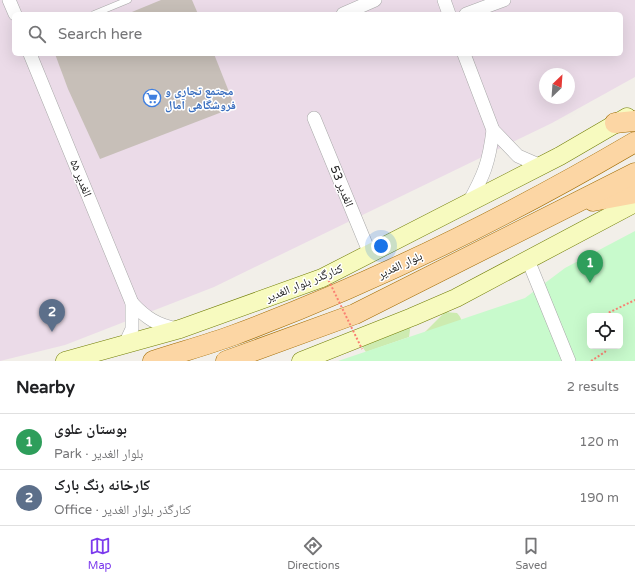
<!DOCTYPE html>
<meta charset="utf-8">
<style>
body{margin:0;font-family:"Varela Round","Noto Naskh Arabic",sans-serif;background:#f6f6f6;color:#202124}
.controls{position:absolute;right:12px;bottom:12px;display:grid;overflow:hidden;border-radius:6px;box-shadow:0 4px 16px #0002}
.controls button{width:36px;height:36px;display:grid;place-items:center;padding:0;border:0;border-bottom:1px solid #e0e0e0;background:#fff;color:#202124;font:20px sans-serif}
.compass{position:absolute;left:539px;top:68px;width:36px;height:36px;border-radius:50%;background:#fff;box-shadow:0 4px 16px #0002;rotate:25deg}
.you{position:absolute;left:381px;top:246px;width:14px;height:14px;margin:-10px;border:3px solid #fff;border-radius:50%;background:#1a73e8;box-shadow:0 0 0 6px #1a73e833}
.badge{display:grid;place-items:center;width:26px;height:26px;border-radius:50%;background:#7c3aed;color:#fff;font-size:13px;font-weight:700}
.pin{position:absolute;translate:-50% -33px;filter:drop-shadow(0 1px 2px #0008)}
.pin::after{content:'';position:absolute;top:21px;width:14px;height:12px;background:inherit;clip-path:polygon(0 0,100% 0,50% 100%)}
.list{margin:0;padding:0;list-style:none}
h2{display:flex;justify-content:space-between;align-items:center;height:52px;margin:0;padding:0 16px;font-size:17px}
h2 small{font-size:13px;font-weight:400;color:#757577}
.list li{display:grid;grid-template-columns:26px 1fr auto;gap:12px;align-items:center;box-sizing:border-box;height:56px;padding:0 16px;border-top:1px solid #e0e0e0}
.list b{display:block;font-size:15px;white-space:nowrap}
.list p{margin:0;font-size:13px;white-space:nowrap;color:#757577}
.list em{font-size:13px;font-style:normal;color:#757577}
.icon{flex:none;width:22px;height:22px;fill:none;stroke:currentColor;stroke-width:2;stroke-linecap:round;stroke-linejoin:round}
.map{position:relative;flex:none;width:635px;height:361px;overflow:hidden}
.search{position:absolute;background:#fff;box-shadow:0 4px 16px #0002;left:12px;right:12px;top:12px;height:44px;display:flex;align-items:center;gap:10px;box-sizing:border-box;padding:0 14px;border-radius:6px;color:#757577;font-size:15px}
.sheet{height:164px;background:#fff}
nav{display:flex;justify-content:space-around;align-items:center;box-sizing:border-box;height:56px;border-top:1px solid #e0e0e0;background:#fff;font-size:11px;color:#757577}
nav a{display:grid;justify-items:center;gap:2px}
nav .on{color:#7c3aed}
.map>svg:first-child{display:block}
.industrial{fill:#ebdbe8;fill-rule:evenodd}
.grass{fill:#cdebb0}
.park{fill:#c8facc;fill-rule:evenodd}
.building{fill:#c7bfb8}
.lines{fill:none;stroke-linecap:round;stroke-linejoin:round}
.lane-casing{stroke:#a9a9a9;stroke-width:7}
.street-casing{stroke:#a9a9a9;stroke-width:14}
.secondary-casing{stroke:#707d05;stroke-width:19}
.primary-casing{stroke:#a06b00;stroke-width:21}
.path{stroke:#fa8072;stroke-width:2;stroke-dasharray:2 2;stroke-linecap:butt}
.lane{stroke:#fff;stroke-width:6}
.street{stroke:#fff;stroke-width:13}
.secondary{stroke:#f7fabf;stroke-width:18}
.primary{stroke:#fcd6a4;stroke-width:20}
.path-bridge{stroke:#fa8072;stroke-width:2;stroke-dasharray:2 2;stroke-linecap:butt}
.labels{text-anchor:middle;stroke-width:3;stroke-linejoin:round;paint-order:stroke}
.shop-label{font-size:12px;font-weight:bold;fill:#366cbe;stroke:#fff;text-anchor:start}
.street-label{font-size:12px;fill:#222;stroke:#fff}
</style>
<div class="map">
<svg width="635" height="361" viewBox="0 0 635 361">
<rect width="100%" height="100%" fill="#f2efe9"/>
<path class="industrial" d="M0,0h635v77l-83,46 -338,164 -149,58 -65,16zM14,14h607v40h-607zM545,74h24v24h-24z"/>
<g class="grass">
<path d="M445,312l12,1c20,20 -28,46 -45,48 -13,0 -28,0 -41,0l40,-15z"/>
<path d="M411,323l-2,14 -43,15 -5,-7z"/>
</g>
<path class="park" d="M635,231v130h-297l187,-63 40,-30zM590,316h30v30h-30z"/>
<g class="building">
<path d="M161,0h31l6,14h-71z"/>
<path d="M55,54h159l21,53 -135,52 -32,-70z"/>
</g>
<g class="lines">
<defs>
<path id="lane" d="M94,14l34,-14"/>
<g id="street">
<path d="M9,0l6,14"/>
<path d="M444,0l5,14"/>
<path d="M343,14l32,-14"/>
<path d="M466,14l38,-14"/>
<path d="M30,54l102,249v26l-7,15"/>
<path d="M464,54l29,76 25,26 23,10"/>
<path d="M314,118l56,136"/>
<path d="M468,204c16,-29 21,-41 25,-74"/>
<path d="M528,260l41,101"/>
<path d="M132,303c14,15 25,22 45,26"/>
</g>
<g id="secondary">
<path d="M65,361l115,-32 142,-51 238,-122 67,-39"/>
<path d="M301,361l111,-44 44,-19 179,-95"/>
</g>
<g id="primary">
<path d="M615,123l20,-2"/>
<path d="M593,201l42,-8"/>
<path d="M153,361c27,-9 54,-16 81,-26 139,-52 273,-118 401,-193"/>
<path d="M226,361l129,-47 280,-141"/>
</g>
</defs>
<use href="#lane" class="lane-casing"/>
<use href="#street" class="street-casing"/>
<use href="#secondary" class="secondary-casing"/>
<use href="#primary" class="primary-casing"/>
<g class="path">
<path d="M607,316l1,-3 27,-13"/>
<path d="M591,361l14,-9 2,-6"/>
</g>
<use href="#lane" class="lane"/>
<use href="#street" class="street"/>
<use href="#secondary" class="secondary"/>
<use href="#primary" class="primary"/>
<path class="path-bridge" d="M325,273l37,76"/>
</g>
<defs>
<symbol id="supermarket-ring" viewBox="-11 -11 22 22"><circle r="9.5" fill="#fff" stroke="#3f7fe0" stroke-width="1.5"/><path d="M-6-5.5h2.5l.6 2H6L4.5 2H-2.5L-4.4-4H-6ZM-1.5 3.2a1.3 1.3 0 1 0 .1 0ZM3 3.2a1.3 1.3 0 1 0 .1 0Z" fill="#3f7fe0"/></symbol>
</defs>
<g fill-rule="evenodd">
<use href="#supermarket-ring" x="142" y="88" width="20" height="20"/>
</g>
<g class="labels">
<g class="shop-label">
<text x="165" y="95">مجتمع تجاری و<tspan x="165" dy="14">فروشگاهی آمال</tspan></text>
</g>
<g class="street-label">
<text transform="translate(81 178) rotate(68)" y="4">الغدیر ۵۵</text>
<text transform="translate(342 186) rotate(68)" y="4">الغدیر 53</text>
<text transform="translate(400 265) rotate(-25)" y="4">بلوار الغدیر</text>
<text transform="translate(304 283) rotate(-22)" y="4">کنارگذر بلوار الغدیر</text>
</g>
</g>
</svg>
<div class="controls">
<button><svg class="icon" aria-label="locate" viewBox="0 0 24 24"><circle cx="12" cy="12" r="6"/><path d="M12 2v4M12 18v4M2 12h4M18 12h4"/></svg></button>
</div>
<svg class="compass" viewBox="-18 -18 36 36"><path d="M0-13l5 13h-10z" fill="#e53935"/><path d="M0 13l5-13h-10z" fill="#757577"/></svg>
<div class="you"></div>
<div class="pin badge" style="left:590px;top:283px;background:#2e9e5b">1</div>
<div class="pin badge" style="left:52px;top:332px;background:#5c6f8a">2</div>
<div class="search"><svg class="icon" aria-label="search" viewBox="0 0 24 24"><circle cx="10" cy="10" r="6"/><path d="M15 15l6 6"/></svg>Search here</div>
</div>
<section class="sheet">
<h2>Nearby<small>2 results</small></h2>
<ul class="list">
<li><span class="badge" style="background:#2e9e5b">1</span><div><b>بوستان علوی</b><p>Park · بلوار الغدیر</p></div><em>120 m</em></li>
<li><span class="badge" style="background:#5c6f8a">2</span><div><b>کارخانه رنگ بارک</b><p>Office · کنارگذر بلوار الغدیر</p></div><em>190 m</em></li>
</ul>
</section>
<nav>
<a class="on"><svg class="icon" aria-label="map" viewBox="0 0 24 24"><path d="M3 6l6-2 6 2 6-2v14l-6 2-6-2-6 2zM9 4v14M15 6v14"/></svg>Map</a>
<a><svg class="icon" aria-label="directions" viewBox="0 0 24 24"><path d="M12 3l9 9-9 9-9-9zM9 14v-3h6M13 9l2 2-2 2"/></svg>Directions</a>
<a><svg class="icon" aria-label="saved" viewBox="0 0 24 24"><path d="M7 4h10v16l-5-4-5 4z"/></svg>Saved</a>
</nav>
